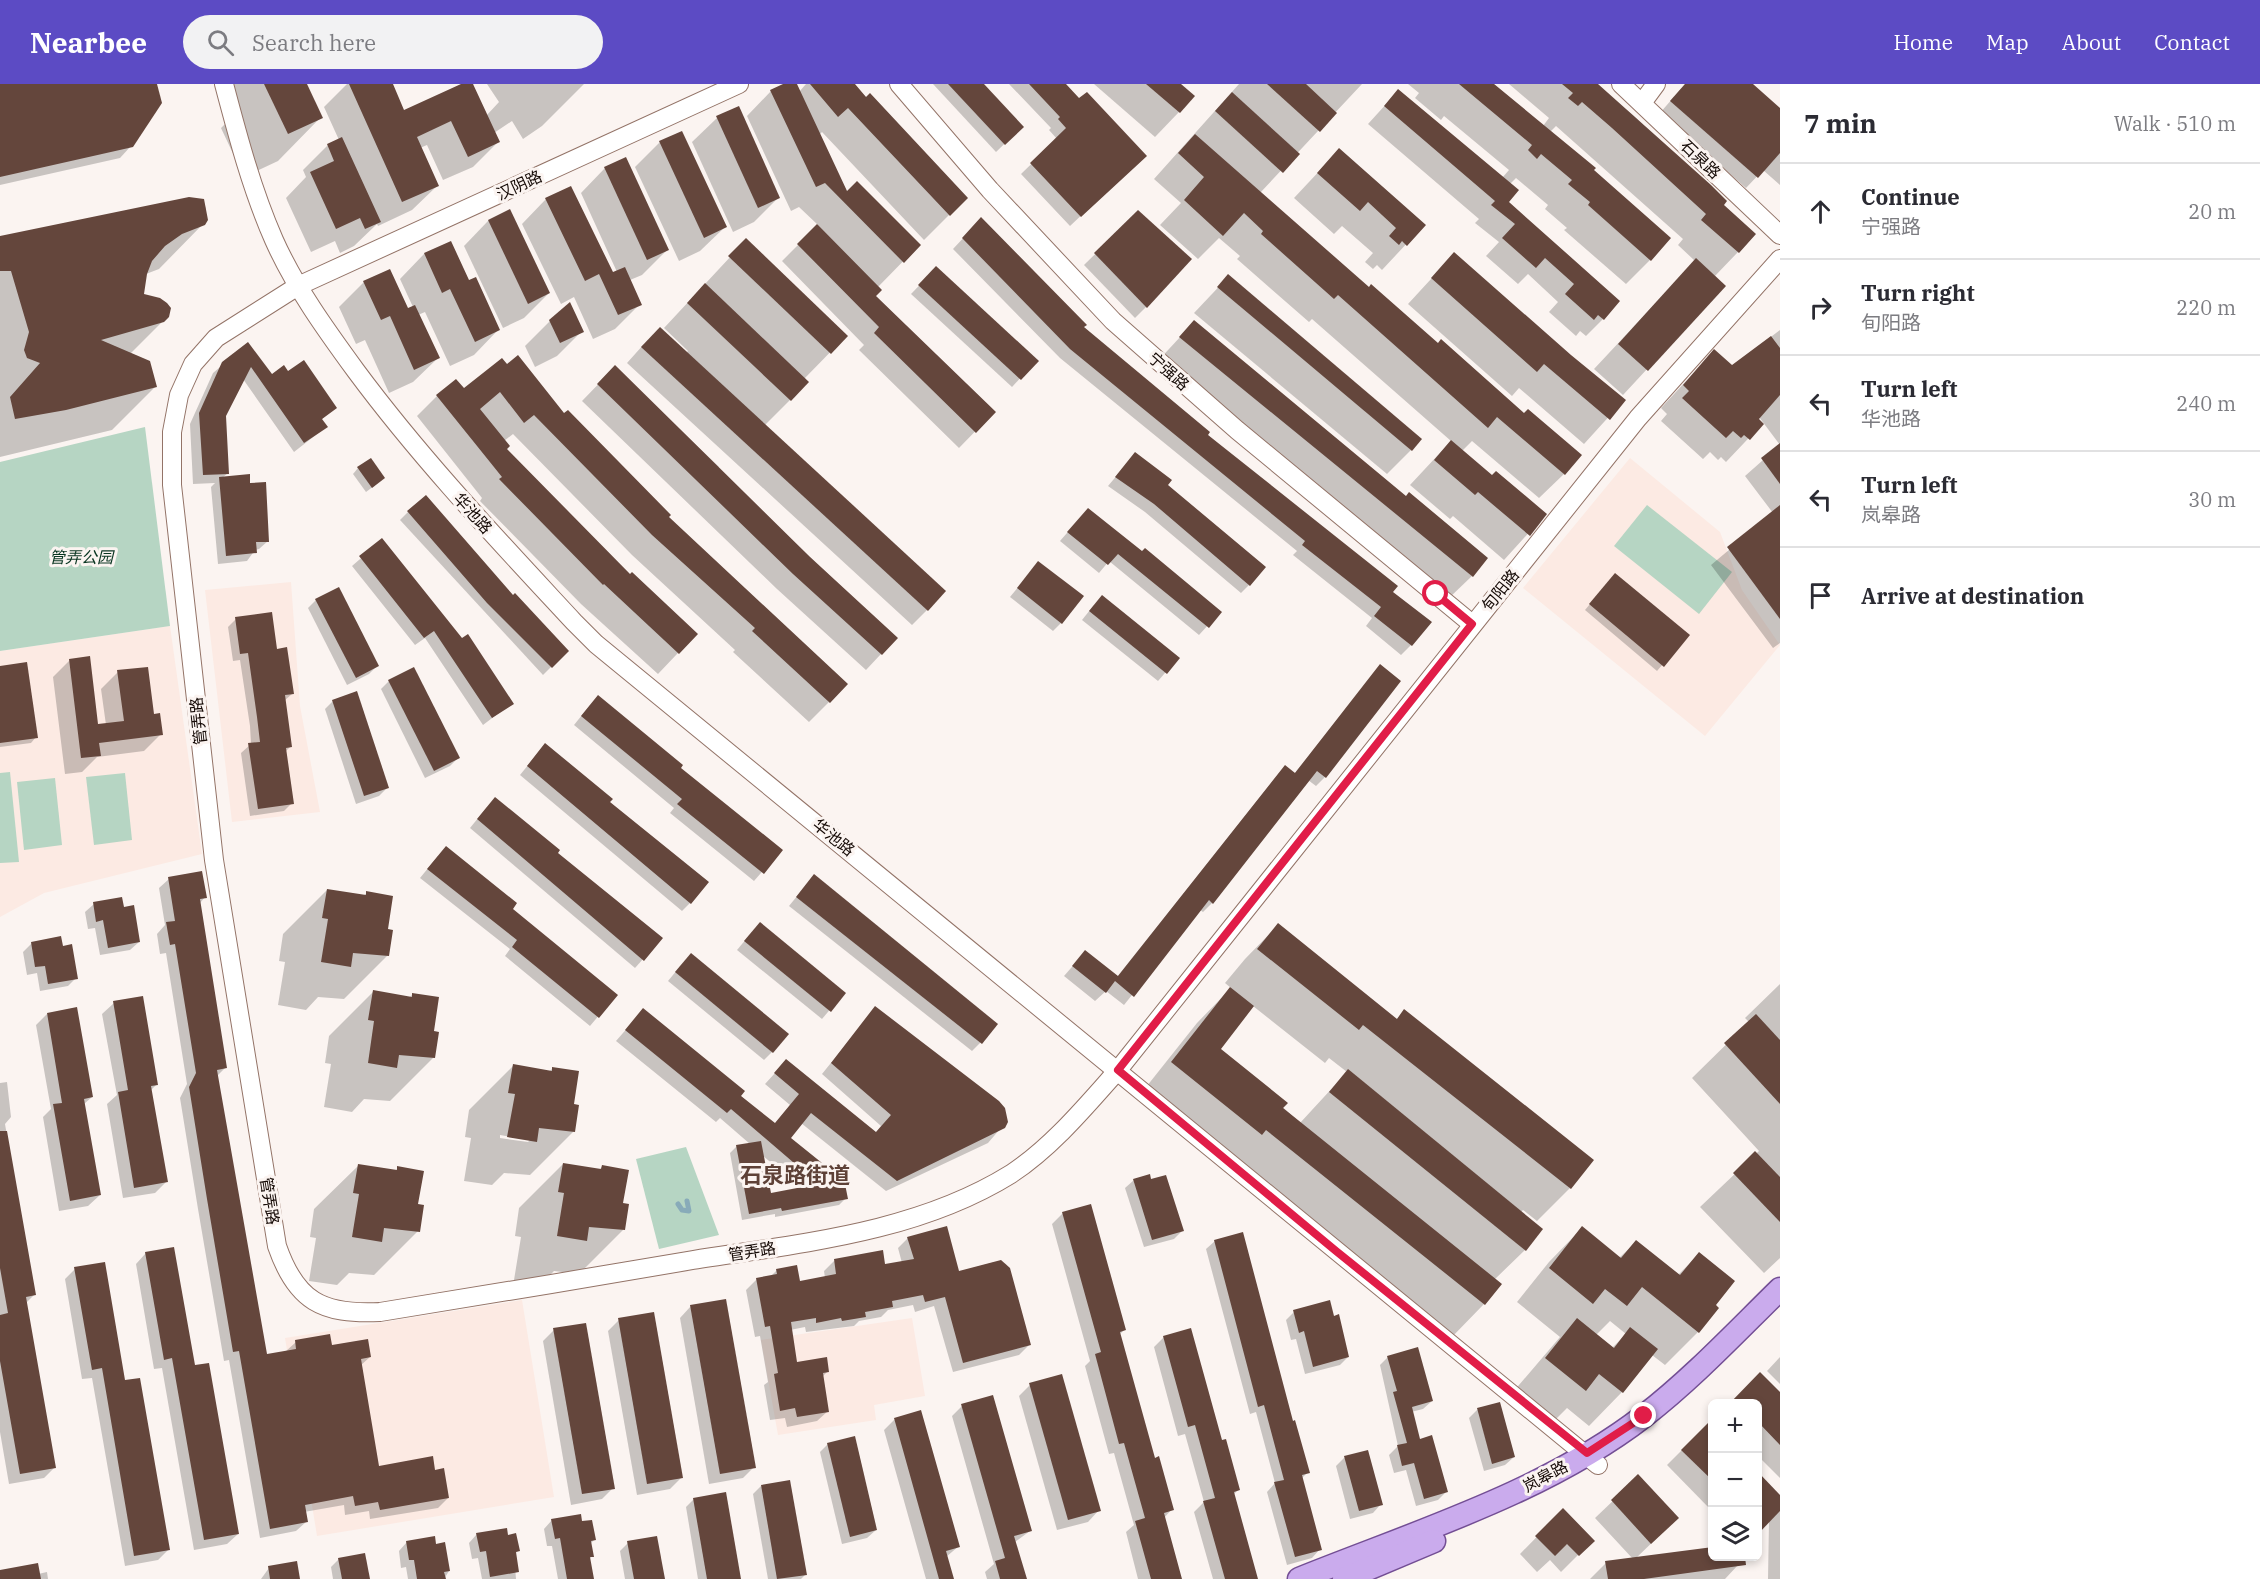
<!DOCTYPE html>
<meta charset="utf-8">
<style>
body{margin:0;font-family:"IBM Plex Serif","Noto Sans SC",serif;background:#f2f2f3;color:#2b2b33}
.controls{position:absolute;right:18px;bottom:18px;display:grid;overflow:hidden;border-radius:9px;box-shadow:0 3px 9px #0003}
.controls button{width:54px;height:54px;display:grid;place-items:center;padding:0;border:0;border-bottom:2px solid #e1e1e2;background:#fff;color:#2b2b33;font:30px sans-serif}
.stop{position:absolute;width:18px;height:18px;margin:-14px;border:4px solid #e11d48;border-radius:50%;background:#fff}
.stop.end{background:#e11d48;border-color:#fff;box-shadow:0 2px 6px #0008}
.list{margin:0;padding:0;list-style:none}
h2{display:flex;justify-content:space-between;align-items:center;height:78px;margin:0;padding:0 24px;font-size:26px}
h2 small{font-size:20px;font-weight:400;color:#7c7c81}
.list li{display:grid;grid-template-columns:39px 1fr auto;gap:18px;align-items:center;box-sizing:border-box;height:96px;padding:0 24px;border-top:2px solid #e1e1e2}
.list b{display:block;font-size:22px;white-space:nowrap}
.list p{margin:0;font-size:20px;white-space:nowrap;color:#7c7c81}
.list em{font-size:20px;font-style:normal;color:#7c7c81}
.icon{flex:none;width:33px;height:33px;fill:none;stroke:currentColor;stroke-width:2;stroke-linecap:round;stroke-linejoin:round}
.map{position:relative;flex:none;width:1780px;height:1495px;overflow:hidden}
header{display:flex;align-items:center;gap:36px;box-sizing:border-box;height:84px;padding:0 30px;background:#5c4bc4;color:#fff}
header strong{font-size:28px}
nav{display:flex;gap:33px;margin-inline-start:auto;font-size:21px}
.search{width:420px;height:54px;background:#f2f2f3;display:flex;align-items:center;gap:15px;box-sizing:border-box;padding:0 21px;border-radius:33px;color:#7c7c81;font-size:22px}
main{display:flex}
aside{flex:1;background:#fff}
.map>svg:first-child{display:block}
.built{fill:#fceae3}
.green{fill:#b6d5c3}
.shadow{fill:#0003;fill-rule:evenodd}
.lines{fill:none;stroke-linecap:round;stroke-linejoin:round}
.stream{stroke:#88abb9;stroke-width:5}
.building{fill:#64463c}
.minor-casing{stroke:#937367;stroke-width:20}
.major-casing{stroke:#734e94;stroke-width:25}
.minor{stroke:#fff;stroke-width:18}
.major{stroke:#caabed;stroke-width:22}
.route{stroke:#e11d48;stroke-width:8}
.labels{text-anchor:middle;stroke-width:6;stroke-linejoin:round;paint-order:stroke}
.street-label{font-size:16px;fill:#150a06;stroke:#fbf4f1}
.park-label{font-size:16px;font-style:italic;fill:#093521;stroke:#fbf4f1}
.district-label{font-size:22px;font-weight:bold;fill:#5e4137;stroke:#fbf4f1}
</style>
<header>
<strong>Nearbee</strong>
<div class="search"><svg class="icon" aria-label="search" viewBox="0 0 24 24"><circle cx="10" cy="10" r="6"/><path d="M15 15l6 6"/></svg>Search here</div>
<nav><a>Home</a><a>Map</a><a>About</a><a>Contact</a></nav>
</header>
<main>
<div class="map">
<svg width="1780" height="1495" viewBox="0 0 1780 1495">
<rect width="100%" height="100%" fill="#fbf4f1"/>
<g class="built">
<path d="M1630,374l90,74 22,58 38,55 -75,91 -182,-148z"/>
<path d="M291,498l9,124 20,106 -88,10 -27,-232z"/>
<path d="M170,542l32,228 -158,39 -44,24v-266z"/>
<path d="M522,1216l32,197 -237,39 -32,-198z"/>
<path d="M912,1234l13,78 -51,9 2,15 -98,15 -17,-95z"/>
</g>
<g class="green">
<path d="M145,343l25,199 -170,25v-189z"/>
<path d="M1647,421l85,67 -33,42 -85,-68z"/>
<path d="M10,688l9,90 -19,1v-90z"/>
<path d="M125,689l7,67 -38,5 -8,-68z"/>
<path d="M55,694l7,67 -38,5 -7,-68z"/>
<path d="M686,1063l33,88 -60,14 -23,-90z"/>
</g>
<g class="shadow">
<path d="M0,0h156l-25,62 -11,12 -120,27z"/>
<path d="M215,0h91l15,33 -43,44 -34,16 -23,-49 10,-10z"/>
<path d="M347,0h44l13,28 58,-28h12l-2,1 14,31 13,-14 -12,-18h97l-42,42 -19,13 -11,-18 -18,12 4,9 -25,25 -30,13 -16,-35 -7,3 17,38 -25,24 -34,16 -1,-2 -23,22 -14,7 -5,-12 -24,11 -25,-54 20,-21 -3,-7 25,-25 11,-5 -15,-33z"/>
<path d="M787,0h8l4,8 7,-8h47l113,114 -42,42 -102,-108 -3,3 28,59 72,51 -42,43 -3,8 120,116 -35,36 -100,-98 5,-5 -82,-84 36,-36 -19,-18 -8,4 -44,-95 24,-25z"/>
<path d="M933,0h49l40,43 -26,25z"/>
<path d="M1009,0h55l70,82 -64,60 -49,-52 36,-35 -8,-9 2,-2z"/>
<path d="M1094,0h85v28l-24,25z"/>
<path d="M1239,0h123l-102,109 304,281 -25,24 -67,-57 -10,10 30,26 53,38 -41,45 -51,-44 -3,3 -40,-34 41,-44 -139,-122 -3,3 -72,-63 3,-3 -21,-18 -21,21 -38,-34 21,-22 -27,-24z"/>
<path d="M1408,0h86l49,42 6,-8 -40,-34h86l39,32 88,89 16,47 -24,25 10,9 -101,109 -29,-26 101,-108 -17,-16 5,-6 -127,-113 -6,6 42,39 58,89 -24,24 -62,-54 3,-2 -22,-19 3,-4 -32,-27 -6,6 -3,18 96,117 -17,17 -6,-5 -4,5 -27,-24 9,-10 -30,-28 -10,10 -32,-28 13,-14 -24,-19 4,-4 -111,-95 30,-33 104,87 7,-8 -65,-54 -3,4 -26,-22 4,-5z"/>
<path d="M1685,0h65l30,26v75l-17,-15 -17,18 -86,-75z"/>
<path d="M717,34l62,79 -25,25 -21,10 -41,-90z"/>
<path d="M660,58l65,85 -25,24 -21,10 -44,-94z"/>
<path d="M1339,66l85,75 -42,45 -5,-5 -4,4 -8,-7 8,-9 -31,-27 -8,8 -40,-36z"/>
<path d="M605,84l62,82 -25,25 -12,5 10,24 -25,25 -22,10 -19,-42 -13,7 -39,-80 24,-25 66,75 5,-2 -36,-79z"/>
<path d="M203,116l3,9 -3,15 -44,45 -13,5 -4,22 26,20 -38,38 26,32 -44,44 -112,27v-218z"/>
<path d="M509,127l40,82 -25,25 -21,10 -39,-82 24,-25z"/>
<path d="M1138,128l8,95 -11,11 -51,-53z"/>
<path d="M981,135l101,108 309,265 20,53 -10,10 -35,-29 6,-8 -79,-63 4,-4 -237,-193 -107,-109z"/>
<path d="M746,156l100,96 -42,43 -14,21 -26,26 163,184 -15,15 -285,-262 17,-19 42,9 2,-2 -24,-23z"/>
<path d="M450,159l18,39 30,48 -24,25 -24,11 -25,-54 -7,3 20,43 -25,24 -24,11 -24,-53 -9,4 -17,-37 25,-25 43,28 6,-3 -13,-28 24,-25z"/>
<path d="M1454,170l116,102 54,44 -40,44 -65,-56 -7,8 -104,-92z"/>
<path d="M936,184l100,93 -24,26 -101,-93z"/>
<path d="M1229,192l182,174 -24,24 -193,-161z"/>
<path d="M550,237l32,10 -25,25 -22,11 -10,-21z"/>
<path d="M1194,238l278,254 -25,24 -291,-237z"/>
<path d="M1780,246v313l-7,5 -62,-83 62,-52 -28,-37 35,-31 -21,-28 -3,2 6,5 -36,38 -5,-5 -3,3 -8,-8 -7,7 -42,-38 6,-7 -6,-6 53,-57 17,16z"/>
<path d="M247,260l25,32 16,-2 48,33 -15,13 5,7 -32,25 -51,-73 -18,37 3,57 -6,5 27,6 19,57 -9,8 -4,1 -8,11 -29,3 -7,-77 4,-4 -22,1 -3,-60 23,-51z"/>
<path d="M502,276l62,55 103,102 162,185 -20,20 -76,-70 2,-2 -103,-95 -119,-121 -9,7 2,8 124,127 66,58 -38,40 -77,-70 -101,-103 2,-3 -65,-82 20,-20 27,-5z"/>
<path d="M615,283l104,100 -2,2 179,169 -30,32 -89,-81 -195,-188z"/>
<path d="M1135,370l31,31 83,100 -8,8 -96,-81 -37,-26z"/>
<path d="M358,384l20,15 -12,9 -13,-18z"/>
<path d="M408,428l105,86 54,53 -24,24 -143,-155z"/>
<path d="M1080,434l140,94 -21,23 -90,-74 -10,12 -39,-32z"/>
<path d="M382,456l130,163 -29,22 -58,-87 -10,7 -63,-79z"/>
<path d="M1038,479l23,60 -8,8 -43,-34z"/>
<path d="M1610,496l77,56 -30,35 -72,-61z"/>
<path d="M316,516l61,66 -8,8 -22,11 -39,-77z"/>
<path d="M1094,521l84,53 -20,23 -76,-61z"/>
<path d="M236,535l40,32 16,43 -8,7 7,45 -6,6 7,51 -8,8 -34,5 -9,-63 10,-9 -1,-18 -10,-66 -7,1 -5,-34z"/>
<path d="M70,576l26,66 10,-1 -5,-36 17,-17 34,44 9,18 -17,17 -47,6 -15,15 -17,2 -12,-97z"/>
<path d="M1380,582l-55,111 -9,9 -8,-6 -96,123 -9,9 -3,-2 -76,95 -18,-14 -11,10 -31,-25 21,-24 32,25 159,-200 9,-10 9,7z"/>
<path d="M0,583l36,70 -5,6 -31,4z"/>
<path d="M389,597l69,77 -8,8 -25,12 -44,-89z"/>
<path d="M333,617l54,87 -8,8 -23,8 -31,-95z"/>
<path d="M590,621l89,63 101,83 -26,30 -84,-68 4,-5 -100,-83z"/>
<path d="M537,670l71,48 82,101 -8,8 -162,-136z"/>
<path d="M487,723l174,132 -26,29 -165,-140z"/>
<path d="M438,772l178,139 -26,31 -85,-70 5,-7 -90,-71z"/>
<path d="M169,795l36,18 -5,6 26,164 -9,9 48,280 20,-4 11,-10 74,15 -10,9 18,102 56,4 14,26 -10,10 -68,11 -1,-8 -24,4 -1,-10 -40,7 2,10 -10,9 -36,7 -31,-178 -5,1 -26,-152 -18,-111 7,-14 -21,-131 -6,1 -3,-20 8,-9 -6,-37z"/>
<path d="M806,801l190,139 -16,19 -8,8 -183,-145z"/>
<path d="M327,806l36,6 4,-3 19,37 2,25 -44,44 -26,-2 -12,13 -28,-5 7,-43 -6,-1 4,-27z"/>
<path d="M94,820l29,4 16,34 -9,8 -30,5 -5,-27 -7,1 -3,-17z"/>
<path d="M1278,841l118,95 8,-9 166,177 -33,33 -14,-11 -2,2 4,38 -31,30 6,4 -16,20 -33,34 -312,-242 58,-73 34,-35 -6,-5 20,-24zM1253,922l72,57 4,-5 18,14 -47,51 -81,-74z"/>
<path d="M752,848l92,61 -22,26 -85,-69z"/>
<path d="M32,859l30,5 14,30 -8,8 -28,5 -3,-18 -10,2 -4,-23z"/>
<path d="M682,880l90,88 -8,8 -96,-79z"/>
<path d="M1780,900v274l-16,15 -64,-66 59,-56 -67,-73 57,-56 -4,-4z"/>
<path d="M373,908l36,6 4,-4 19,38 2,25 -44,44 -26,-2 -12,13 -28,-5 7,-43 -6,-1 4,-27z"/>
<path d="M114,919l43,81 -7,7 16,91 -11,11 -32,5 -16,-94 10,-9 -15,-81z"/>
<path d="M875,924l131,114 -18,21 -102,48 -85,-68 -13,15 26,42 -8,8 40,10 -7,7 -64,12v-3l-33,6 -12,-67 7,-7 13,-2 -30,-26 -4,4 -100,-81 27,-31 131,115 16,-20 -25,-21 21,-23 89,73 6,-8 -59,-52zM762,1071l40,34 -32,6z"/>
<path d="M47,930l45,83 -8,7 16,91 -12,11 -29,5 -16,-94 8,-8 -15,-84z"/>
<path d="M513,982l36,6 4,-4 19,38 2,25 -44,44 -26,-2 -12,12 -28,-4 7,-43 -6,-1 4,-27zM500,1051l30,5 -2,2 -28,-4z"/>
<path d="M7,998l4,35 -6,7 29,171 -8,8 29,164 -11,11 -35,6 -9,-52v-349z"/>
<path d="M563,1080l36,6 3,-3 19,37 2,26 -44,44 -25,-3 -13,13 -27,-4 7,-43 -6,-1 4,-28z"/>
<path d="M358,1082l36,6 4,-4 19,37 1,26 -44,44 -25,-2 -12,12 -28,-4 7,-43 -6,-1 4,-28z"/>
<path d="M1134,1096l48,51 -8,8 -30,8 -19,-59z"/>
<path d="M1063,1129l61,117 -5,5 35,124 18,50 -8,9 17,61h-43l-12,-47 8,-7 -20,-72 -5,1 -24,-88 5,-5 -38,-137z"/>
<path d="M1582,1144l37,30 17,-16 42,33 21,-21 15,52 -16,26 -33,33 -13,-10 -30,37 -33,34 -22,-18 -15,15 -39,-31 47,-55 -43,-35 32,-40zM1610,1237l16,13 -14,14 -16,-13z"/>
<path d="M908,1154l50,34 37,-10 11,2 24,80 -11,11 -66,17 -19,-66 -19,6 -2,-7 -25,5 -7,7 -22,4 -5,5 -48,6 -1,-5 -15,3 6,34 32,7 -6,6 6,34 -11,10 -30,6 -2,-9 -15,2 -6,-35 4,-3 -8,-46 -5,1 -9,-47 11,-11 13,-2 7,-7 22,13 26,-5 -1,-7 10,-10 50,5 18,-3 -4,-15z"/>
<path d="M1215,1157l77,182 16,49 -7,7 19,70 -8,9 -25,7 -20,-73 8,-9 -19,-71 -6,2 -44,-165z"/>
<path d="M146,1169l48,114 44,167 -11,10 -33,6 -32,-182 -8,1 -18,-105z"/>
<path d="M75,1185l49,113 44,168 -10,10 -33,6 -33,-188 -10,1 -17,-100z"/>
<path d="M691,1222l63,161 -11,11 -34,6 -29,-166z"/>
<path d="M1294,1228l54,45 -8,8 -35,9 -9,-35 -5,1 -5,-20z"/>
<path d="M619,1236l62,158 -11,11 -33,6 -29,-164z"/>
<path d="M554,1246l59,158 -11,11 -31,6 -28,-164z"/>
<path d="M1164,1253l57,104 17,49 -5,5 22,84h-42l-19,-67 10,-10 -19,-68 -7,2 -24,-89z"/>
<path d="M1388,1273l44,44 -9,8 -12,3 8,29 27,51 -8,8 -22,6 -10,-36 -12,3 -5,-18 9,-9 -18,-81z"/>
<path d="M1780,1273v27l-13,-13z"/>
<path d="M1030,1301l69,125 -11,12 -31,8 -38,-134z"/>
<path d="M1780,1311v83l-22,-22v-52z"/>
<path d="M1499,1320l15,53 -9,8 -21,6 -15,-53 8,-8z"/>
<path d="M962,1322l68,125 -15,11 10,37h-38l-2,-7 9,-8 -42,-148z"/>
<path d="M920,1328l39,134 -13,11 6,22h-26l-42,-149 10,-10z"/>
<path d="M1708,1340l4,5v82l-45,-46z"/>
<path d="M828,1360l48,86 -9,8 -25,6 -22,-92z"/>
<path d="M1367,1368l14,52 -8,9 -23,6 -14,-53 8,-8z"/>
<path d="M1758,1390l22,23v82h-12l1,-59 -11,12z"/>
<path d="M1638,1393l22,58 -25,24 102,-3 1,9 -13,14h-135l16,-16 27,-4 -38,-41z"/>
<path d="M761,1402l44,89 -4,4h-33l-15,-85z"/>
<path d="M724,1410l15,85h-41l-12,-72 8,-8z"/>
<path d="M1563,1426l29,31 -31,31 -11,-12 -13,12 -17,-18z"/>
<path d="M552,1436l42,20 -4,4 2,12 -3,4 4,19h-35l-6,-33h-5l-3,-17z"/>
<path d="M477,1450l30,3 11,14 -4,3 2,25h-34l-4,-21 -6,1 -3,-16z"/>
<path d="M656,1454l7,41h-38l-5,-28 8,-8z"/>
<path d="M407,1458l27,3 15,26 -5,8h-36l-2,-12 -5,1 -2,-17z"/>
<path d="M364,1471l4,24h-35l-2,-12 8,-8z"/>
<path d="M296,1479l3,16h-38l8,-11z"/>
<path d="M47,1488l1,7 -47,-1 37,-4z"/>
</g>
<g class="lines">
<path class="stream" d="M678,1120l4,6 7,1 -2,-10"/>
</g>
<g class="building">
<path d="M0,0h157l5,19 -29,44 -133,30z"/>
<path d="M264,0h43l16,34 -35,16z"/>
<path d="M349,0h44l11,26 57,-26h12l27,58 -32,15 -17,-36 -34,16 22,49 -37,16z"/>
<path d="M783,0h14l50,107 10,-10 64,64 -17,18 -79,-80 -9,4 -46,-97z"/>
<path d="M810,0h45l11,13 4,-4 98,105 -18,18 -102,-108 -10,9z"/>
<path d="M948,0h36l40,43 -19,18z"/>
<path d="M1029,0h37l13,14 8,-6 60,64 -66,61 -51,-54 36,-35 -8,-9 2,-2z"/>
<path d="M1146,0h35l14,12 -15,17z"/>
<path d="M1267,0h39l31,29 -17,19z"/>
<path d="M1459,0h35l102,84 -2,2 77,68 -20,23 -63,-56 2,-3 -22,-18 4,-4 -31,-26 -4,5 -9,-9 4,-5z"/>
<path d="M1562,0h36l113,101 16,16 -3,4 32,29 -17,19 -38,-33 5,-6 -94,-86 -30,-26 -4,4 -10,-8 5,-5z"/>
<path d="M1685,0h68l27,24v45l-22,25 -88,-77z"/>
<path d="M1398,5l121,101 -10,12 111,99 -16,19 -6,-5 -4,5 -29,-26 9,-10 -29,-26 -9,10 -34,-30 13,-14 -24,-19 4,-4 -111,-95z"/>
<path d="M1232,8l68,62 -17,19 -68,-62z"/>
<path d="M739,22l41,92 -22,10 -42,-92z"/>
<path d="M682,47l45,96 -23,11 -45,-97z"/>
<path d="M1195,50l174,153 2,-3 67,59 3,-4 83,74 4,-4 54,46 -17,20 -68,-58 -9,11 -150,-133 -4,4 -73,-65 2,-3 -19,-18 -21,23 -39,-36 20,-23 -26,-24z"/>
<path d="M342,53l39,85 -16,7 -5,-11 -24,11 -26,-57 24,-11 -7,-17z"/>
<path d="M1339,64l87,77 -19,21 -5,-5 -3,4 -10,-9 7,-8 -28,-26 -8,9 -43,-38z"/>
<path d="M626,73l43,93 -22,10 -43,-93z"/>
<path d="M571,102l42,86 12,-5 17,38 -24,10 -19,-41 -14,7 -40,-83z"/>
<path d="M189,113l15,2 4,21 -3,5 -23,9 -17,12 -13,15 -5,13 -3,20 16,4 7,5 4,5 -2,9 -5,5 -63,18 49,21 7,26 -91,23 -51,9 -5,-22 30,-34 -13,-5 -3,-8 5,-18 -18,-61h-11v-35z"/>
<path d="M510,125l40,84 -22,11 -40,-84z"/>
<path d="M1138,126l54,49 -45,49 -53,-55z"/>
<path d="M981,133l106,108 -3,2 126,105 -2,3 190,151 -5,6 39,30 -20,24 -38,-30 7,-9 -79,-62 3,-4 -235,-192 -108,-111z"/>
<path d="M817,140l65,66 -6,6 120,116 -20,21 -102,-100 5,-6 -82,-83z"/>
<path d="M746,154l102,98 -17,18 -103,-98z"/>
<path d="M451,157l18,39 7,-3 24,53 -25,12 -25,-53 -8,4 -18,-40z"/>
<path d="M1454,168l117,103 55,45 -16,20 -66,-56 -7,8 -106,-94z"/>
<path d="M1696,174l30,28 -78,85 -30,-27z"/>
<path d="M936,182l103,95 -18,19 -103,-95z"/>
<path d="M390,185l18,39 7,-3 25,53 -26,12 -24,-54 -9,4 -18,-39z"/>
<path d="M1228,190l194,165 -10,12 -195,-164z"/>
<path d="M705,199l104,99 -18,19 -104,-98z"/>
<path d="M570,218l14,30 -24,11 -11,-23z"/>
<path d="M1194,236l212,176 3,-4 79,66 -15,19 -294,-240z"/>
<path d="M660,243l286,264 -18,20 -287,-264z"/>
<path d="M1771,252l9,12v47l-21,24 5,5 -14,16 -6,-5 -3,3 -8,-7 -7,7 -44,-40 7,-7 -6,-6 31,-36 18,16z"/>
<path d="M248,258l24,32 12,-9 4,6 16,-11 33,48 -15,11 6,8 -24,16 -53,-76 -25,49 3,58 -26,1 -4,-62 23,-51z"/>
<path d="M518,271l46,58 4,-3 103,105 -2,2 179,167 -18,19 -78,-72 3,-3 -103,-93 -118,-120 -10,8 -24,-31 -20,17 30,37 -3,3 123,125 2,-2 66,62 -19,20 -75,-70 -1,1 -104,-106 3,-2 -66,-82 20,-16 8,9 38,-30 5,6z"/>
<path d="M615,281l195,192 88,81 -16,17 -89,-81 -196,-190z"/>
<path d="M1451,356l41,35 4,-4 51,43 -17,22 -52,-44 -3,3 -41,-35z"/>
<path d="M1780,359v41l-19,-26z"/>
<path d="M1135,368l37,28 -4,5 98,82 -16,19 -96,-82 -39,-27z"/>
<path d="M371,374l14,20 -13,10 -15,-21z"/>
<path d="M250,390v9l16,-1 3,60h-13l1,11 -31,3 -7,-79z"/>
<path d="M426,411l87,100 2,-2 54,58 -17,17 -65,-65 -80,-92z"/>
<path d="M1780,421v114l-53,-72z"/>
<path d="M1088,424l54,43 3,-3 77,64 -13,16 -91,-74 -10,11 -41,-33z"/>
<path d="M382,454l80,100 6,-4 46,70 -22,14 -58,-87 -10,7 -65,-82z"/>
<path d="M1038,477l46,35 -22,28 -45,-36z"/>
<path d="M1615,489l75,62 -26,32 -75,-63z"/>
<path d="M339,503l40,79 -23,12 -41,-79z"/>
<path d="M1102,511l78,63 -13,16 -78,-63z"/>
<path d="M272,528l5,37 10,-2 7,47 -9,1 7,52 -6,1 8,56 -36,5 -10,-66 12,-1 -3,-25 -9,-64 -8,1 -5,-37z"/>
<path d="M90,572l8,68 26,-3 -7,-51 31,-3 6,47 6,-1 3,22 -64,8 2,13 -20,2 -12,-99z"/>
<path d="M27,578l11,76 -38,5v-77z"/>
<path d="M1380,580l21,17 -75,97 -9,-7 -104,133 -4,-4 -75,97 -19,-16 -9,12 -34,-27 13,-16 33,26 167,-211 10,8z"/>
<path d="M414,583l46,91 -26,13 -46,-91z"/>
<path d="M357,607l32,97 -25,8 -32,-96z"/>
<path d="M598,611l85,70 -2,3 102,82 -19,24 -87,-70 5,-5 -101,-83z"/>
<path d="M545,659l68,56 -3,3 99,80 -18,22 -164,-138z"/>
<path d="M495,713l65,53 -2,3 105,85 -19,23 -167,-142z"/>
<path d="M446,762l71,57 -4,6 105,86 -19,23 -87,-71 5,-7 -90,-71z"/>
<path d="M202,787l5,27 -7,1 27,169 -10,2 50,284 29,-5 -1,-9 35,-6 2,11 36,-6 3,18 -10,2 18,107 54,-10 2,14 9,-2 5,30 -69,12 -2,-8 -23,4 -2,-10 -48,9 3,17 -38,7 -31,-178 -6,1 -26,-153 -18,-112 7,-14 -21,-129 -5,1 -4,-23 9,-1 -7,-44z"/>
<path d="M814,790l184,150 -16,20 -186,-147z"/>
<path d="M327,805l39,6v-4l27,5 -5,33 5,1 -4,26 -36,-3 -2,14 -30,-5 7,-43 -6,-1z"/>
<path d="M122,813l2,10 10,-2 6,37 -32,6 -5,-28 -7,2 -3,-20z"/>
<path d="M760,838l86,71 -15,19 -87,-71z"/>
<path d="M1278,839l119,96 7,-10 190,151 -23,29 -208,-164 -4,5 -102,-81z"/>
<path d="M61,852l2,10 9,-2 6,35 -30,5 -3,-18 -10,1 -4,-25z"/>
<path d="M691,869l98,81 -16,19 -98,-81z"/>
<path d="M1230,903l24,19 -33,43 67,54 -5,5 219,176 -17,21 -219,-175 -4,5 -91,-73z"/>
<path d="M373,906l39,7v-4l27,4 -5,34 5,1 -4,26 -36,-3 -2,13 -29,-5 6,-42 -6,-1z"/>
<path d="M143,912l15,89 -7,1 17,96 -34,6 -16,-96 10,-2 -15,-89z"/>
<path d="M875,922l124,95 6,7 3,14 -3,6 -108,53 -86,-68 -20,25 36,29 -12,14 -84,-72 -4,4 -102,-83 18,-22 102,83 -4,5 34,27 24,-29 -25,-21 12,-14 90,73 15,-17 -60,-52z"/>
<path d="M77,923l16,90 -9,2 17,96 -31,6 -17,-97 9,-1 -15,-90z"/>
<path d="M1756,930l24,26v64l-56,-61z"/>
<path d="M513,980l39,7v-4l27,4 -5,33 5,1 -4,27 -36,-4 -2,14 -30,-5 8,-43 -7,-1z"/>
<path d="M1348,985l195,160 -17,22 -197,-159z"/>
<path d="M0,1047h7l29,164 -10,2 30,171 -36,6 -20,-113v-46l8,-2 -8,-45z"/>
<path d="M761,1057l10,52 73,-14 4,20 -66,12 -1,-3 -32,6 -13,-69z"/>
<path d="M1755,1067l25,26v45l-47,-49z"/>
<path d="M563,1079l38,6 1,-4 27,5 -6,33 6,1 -4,26 -36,-3 -2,14 -30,-5 7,-43 -6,-1z"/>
<path d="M358,1080l39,6v-4l27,5 -6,33 6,1 -4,27 -36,-4 -2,14 -30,-5 7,-43 -6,-1z"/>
<path d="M1150,1090l1,5 15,-4 18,56 -32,9 -19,-61z"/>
<path d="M1091,1120l35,126 -6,2 35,126 4,-2 15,54 -10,3 18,66h-31l-16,-58 10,-3 -21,-75 -5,1 -24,-90 6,-2 -39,-140z"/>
<path d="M947,1142l12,45 42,-11 9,8 21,77 -68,18 -18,-66 -20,5 -2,-7 -31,6 1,6 -28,5 1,5 -24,4 -1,-3 -25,5v-5l-25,4 6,40 30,-5 2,15 -6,1 6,39 -32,5 -2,-9 -15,3 -6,-37 4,-1 -8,-47 -5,1 -9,-49 21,-4 -1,-5 21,-4 3,16 36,-7 -2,-15 49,-9 2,14 29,-5 -7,-22z"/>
<path d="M1582,1142l39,32 15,-18 44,35 19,-23 36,29 -19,24 3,3 -20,25 -57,-46 -15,19 -22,-17 -12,15 -44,-36z"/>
<path d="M1243,1148l50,189 2,-1 15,53 -8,2 20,75 -27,7 -21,-75 10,-2 -20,-75 -6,2 -44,-167z"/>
<path d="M174,1163l21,118 14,-2 30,171 -35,6 -32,-182 -8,2 -19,-108z"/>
<path d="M105,1178l20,118 15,-2 30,172 -36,6 -32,-188 -10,2 -18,-103z"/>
<path d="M726,1215l30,169 -36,6 -30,-169z"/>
<path d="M1330,1216l4,16 5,-2 10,43 -36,10 -9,-36 -5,2 -6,-23z"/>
<path d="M654,1228l29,166 -36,6 -29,-166z"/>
<path d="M1577,1234l37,30 16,-21 28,22 -35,44 -24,-19 -13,17 -41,-33z"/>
<path d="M586,1239l29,166 -33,5 -29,-166z"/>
<path d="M1191,1244l31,112 4,-1 14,51 -6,2 24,87h-33l-22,-78 12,-3 -20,-73 -7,2 -25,-91z"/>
<path d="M1418,1263l15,54 -21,6 8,32 12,-4 16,57 -24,7 -10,-36 -12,3 -5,-21 10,-2 -14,-51 4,-1 -10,-35z"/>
<path d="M1760,1288l20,20v53l-22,-23v-18h-29z"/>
<path d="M1062,1290l39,137 -33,9 -39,-137z"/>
<path d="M993,1311l39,136 -18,5 13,43h-27l-5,-18 10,-3 -44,-154z"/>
<path d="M1500,1318l15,55 -23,7 -15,-56z"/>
<path d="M921,1326l39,137 -14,4 8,28h-15l-45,-161z"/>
<path d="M1713,1334v63l-32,-31z"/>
<path d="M855,1352l22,94 -27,7 -23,-94z"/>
<path d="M1368,1366l15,55 -24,6 -15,-55z"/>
<path d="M1758,1388l22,23v16l-22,23z"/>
<path d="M1638,1390l41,44 -28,26 -40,-44z"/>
<path d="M790,1396l17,95 -30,4 -16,-94z"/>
<path d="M726,1408l15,87h-34l-14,-81z"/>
<path d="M1563,1424l32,33 -16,15 -12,-12 -12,12 -20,-20z"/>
<path d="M581,1430l1,7 10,-1 4,20 -5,1 3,16h-4l4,22h-27l-7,-41 -5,1 -4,-20z"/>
<path d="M507,1444l1,7 8,-2 4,18 -4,1 3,20 -29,5 -4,-26 -6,1 -4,-19z"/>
<path d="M435,1452l1,8 9,-2 5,29 -6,1 2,7h-29l-3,-19h-5l-3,-19z"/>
<path d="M657,1452l8,43h-31l-7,-38z"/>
<path d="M1713,1463v10h32l1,8 -102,14h-36l-3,-18z"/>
<path d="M365,1469l5,26h-28l-4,-21z"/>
<path d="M297,1477l3,18h-30l-2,-13z"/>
<path d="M38,1479l3,16h-41v-9z"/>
</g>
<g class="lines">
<defs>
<g id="minor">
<path d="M224,0c14,53 28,106 50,156 21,47 52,90 82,131 66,89 142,169 218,251l22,22 1002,821"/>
<path d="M739,0l-441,202 -82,52 -23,26 -14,31 -7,37v53l42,375 63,386c19,55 45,69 103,66 104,-17 209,-34 313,-52 108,-17 223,-27 318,-86 41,-27 75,-68 107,-104l520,-652 142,-159"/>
<path d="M899,0l91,106 123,131 124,109 235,194"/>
<path d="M1621,0l159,151"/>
<path d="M1642,19l14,-19"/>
</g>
<g id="major">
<path d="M1299,1495c114,-46 247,-87 345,-163 49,-38 92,-84 136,-127"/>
<path d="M1344,1495l90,-38"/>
</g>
</defs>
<use href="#minor" class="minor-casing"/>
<use href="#major" class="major-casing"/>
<use href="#minor" class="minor"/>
<use href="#major" class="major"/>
</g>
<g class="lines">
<path class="route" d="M1436,510l36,30 -354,446 218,181 251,202 57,-37"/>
</g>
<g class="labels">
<g class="street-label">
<text transform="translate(1701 75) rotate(44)" y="6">石泉路</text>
<text transform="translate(519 101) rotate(-25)" y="6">汉阴路</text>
<text transform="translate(1169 287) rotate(42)" y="6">宁强路</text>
<text transform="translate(473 429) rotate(48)" y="6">华池路</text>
<text transform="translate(1500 506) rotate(-51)" y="6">旬阳路</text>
<text transform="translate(198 637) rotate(-96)" y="6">管弄路</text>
<text transform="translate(834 753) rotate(39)" y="6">华池路</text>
<text transform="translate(270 1117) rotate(81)" y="6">管弄路</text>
<text transform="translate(752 1167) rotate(-9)" y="6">管弄路</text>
<text transform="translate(1545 1392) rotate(-28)" y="6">岚皋路</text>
</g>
<g class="park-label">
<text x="81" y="479">管弄公园</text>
</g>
<g class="district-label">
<text x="795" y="1099">石泉路街道</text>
</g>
</g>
</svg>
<div class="controls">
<button>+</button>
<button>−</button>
<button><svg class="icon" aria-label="layers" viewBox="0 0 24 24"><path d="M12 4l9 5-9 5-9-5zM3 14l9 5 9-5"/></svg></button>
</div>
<div class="stop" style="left:1436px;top:510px"></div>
<div class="stop end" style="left:1644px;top:1332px"></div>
</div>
<aside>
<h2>7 min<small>Walk · 510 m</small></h2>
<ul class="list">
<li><svg class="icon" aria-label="ahead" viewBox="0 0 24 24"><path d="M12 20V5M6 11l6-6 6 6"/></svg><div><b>Continue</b><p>宁强路</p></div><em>20 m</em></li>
<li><svg class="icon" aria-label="right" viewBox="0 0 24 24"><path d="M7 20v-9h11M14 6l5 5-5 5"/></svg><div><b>Turn right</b><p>旬阳路</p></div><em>220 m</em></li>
<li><svg class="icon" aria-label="left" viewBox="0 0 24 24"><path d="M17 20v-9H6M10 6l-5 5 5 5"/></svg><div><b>Turn left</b><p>华池路</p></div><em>240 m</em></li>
<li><svg class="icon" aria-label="left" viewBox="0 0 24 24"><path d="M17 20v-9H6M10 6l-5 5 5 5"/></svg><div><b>Turn left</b><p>岚皋路</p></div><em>30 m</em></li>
<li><svg class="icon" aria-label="arrive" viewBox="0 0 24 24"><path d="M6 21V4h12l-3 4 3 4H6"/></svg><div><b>Arrive at destination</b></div></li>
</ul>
</aside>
</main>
